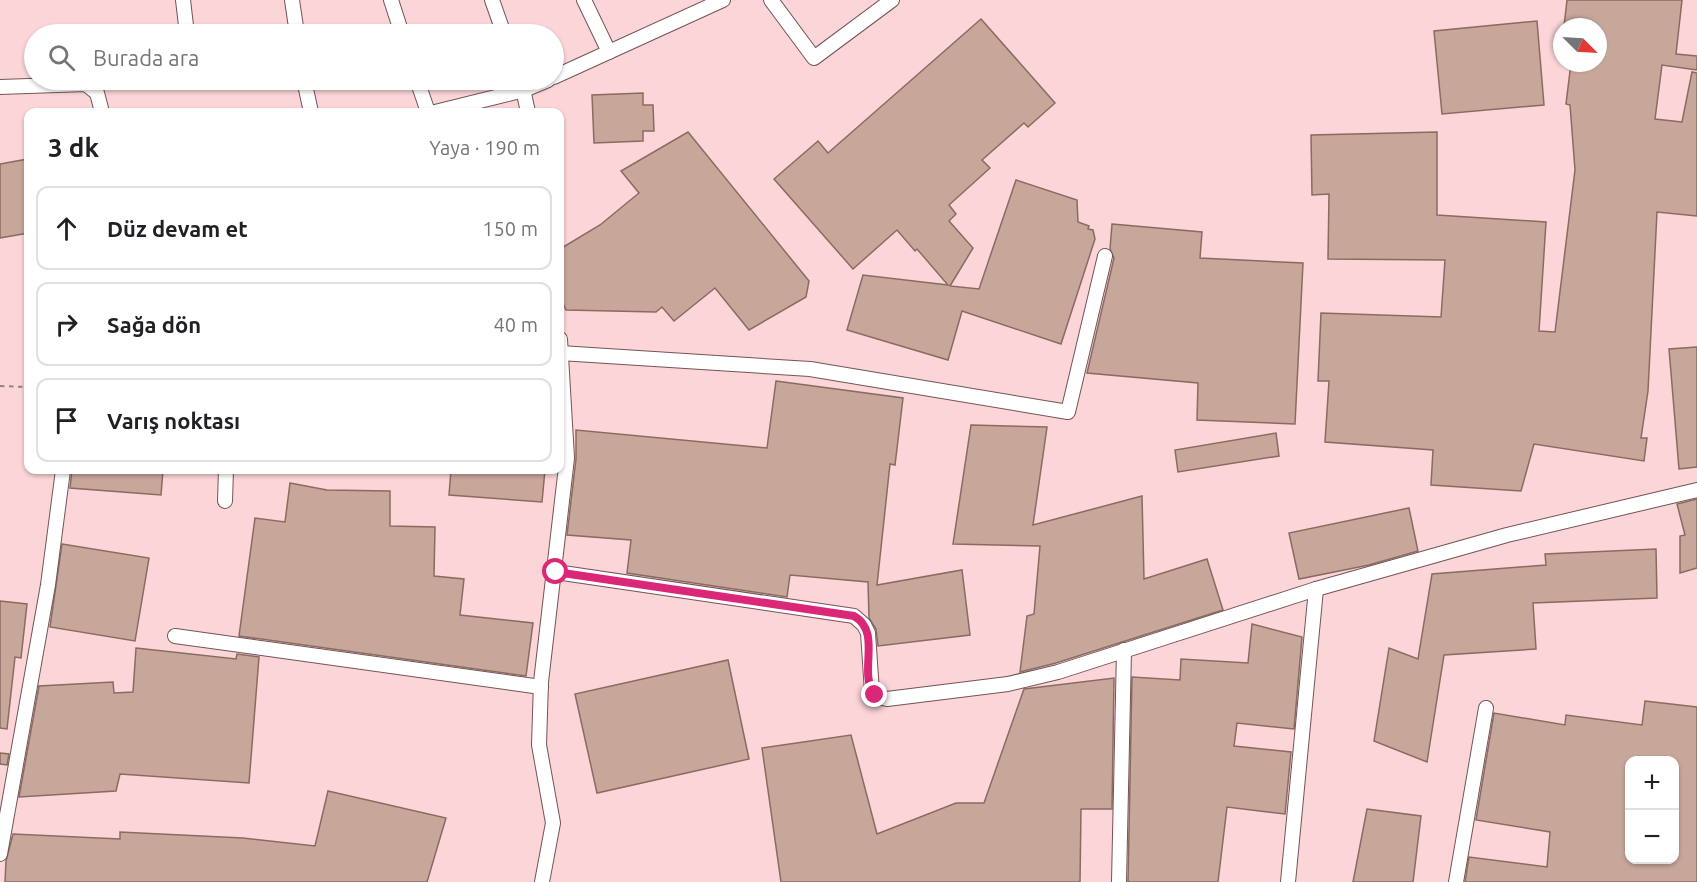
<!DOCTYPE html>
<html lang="tr">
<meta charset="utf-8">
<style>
body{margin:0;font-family:Ubuntu,sans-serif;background:#f2f2f2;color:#202124}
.controls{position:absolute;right:18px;bottom:18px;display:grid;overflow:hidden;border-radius:12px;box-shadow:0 2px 4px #0004}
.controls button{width:54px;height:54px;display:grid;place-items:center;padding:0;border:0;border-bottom:2px solid #e0e0e0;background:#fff;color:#202124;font:30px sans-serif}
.compass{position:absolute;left:1553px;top:18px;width:54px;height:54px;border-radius:50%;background:#fff;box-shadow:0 2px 4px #0004;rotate:114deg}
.stop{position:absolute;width:18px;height:18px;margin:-14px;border:4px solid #db2777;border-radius:50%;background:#fff}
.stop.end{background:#db2777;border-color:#fff;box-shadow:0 2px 6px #0008}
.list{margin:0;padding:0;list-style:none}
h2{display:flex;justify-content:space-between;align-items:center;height:78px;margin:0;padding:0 24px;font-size:26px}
h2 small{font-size:20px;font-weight:400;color:#757577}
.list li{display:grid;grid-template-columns:39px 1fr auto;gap:18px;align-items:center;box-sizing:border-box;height:84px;margin:0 12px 12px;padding:0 12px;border:2px solid #e0e0e0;border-radius:12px}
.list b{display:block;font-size:22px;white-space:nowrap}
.list em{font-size:20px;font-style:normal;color:#757577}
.icon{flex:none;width:33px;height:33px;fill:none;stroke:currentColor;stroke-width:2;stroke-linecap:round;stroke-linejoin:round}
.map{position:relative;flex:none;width:1697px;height:882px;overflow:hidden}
.search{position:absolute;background:#fff;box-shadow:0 2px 4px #0004;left:24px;top:24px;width:540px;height:66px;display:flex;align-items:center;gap:15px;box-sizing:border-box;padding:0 21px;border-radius:33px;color:#757577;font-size:22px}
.panel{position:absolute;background:#fff;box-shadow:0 2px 4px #0004;left:24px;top:108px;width:540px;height:366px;border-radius:12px}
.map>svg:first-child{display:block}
.building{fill:#c8a79b;stroke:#8a6b60;stroke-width:1.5;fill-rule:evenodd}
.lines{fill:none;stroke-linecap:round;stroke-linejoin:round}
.street-casing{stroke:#745456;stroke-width:16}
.path{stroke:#998081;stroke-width:2;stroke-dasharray:4.5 4.5;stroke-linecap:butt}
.street{stroke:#fff;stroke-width:14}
.route{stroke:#db2777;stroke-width:8}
</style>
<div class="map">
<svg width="1697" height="882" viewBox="0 0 1697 882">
<rect width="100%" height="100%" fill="#fbd5d7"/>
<g class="building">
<path d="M1567,0h115l-6,54 21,2v14l-35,-5 -7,54 27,3 10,-50 5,1v143l-40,-4 -9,179 -7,47h6l-3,23 -110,-17 -13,47 -90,-6 2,-35 -108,-8 4,-61h-11l3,-68 120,4 4,-57 -117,-1 1,-65 -17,1 -1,-60 126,-3v83l109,7 -7,109 16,1 20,-162 -5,-65 -4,-1 5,-41h27v-36h-34z"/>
<path d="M981,19l74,84 -27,24 -4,-4 -42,37 8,8 -41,37 7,9 -7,7 24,27 -23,38 29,3 37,-109 61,20 1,22 11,4 -1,3 5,1 2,9 -34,105 -99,-33 -14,49 -101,-30 16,-55 85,10 -31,-36 -2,2 -18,-21 -44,39 -79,-90 44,-38 10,12z"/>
<path d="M1537,21l7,84 -102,9 -8,-83z"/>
<path d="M643,93v12h10l1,26h-11v10l-49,2 -2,-48z"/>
<path d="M688,132l121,149 -3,16 -57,33 -34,-42 -41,33 -12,-14 -6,5 -90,-2 -6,-13v-48l40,-24 39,-32 -18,-22z"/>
<path d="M28,159v74l-28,5v-74z"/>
<path d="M1112,224l90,8 -2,26 103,5 -8,161 -98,-4 1,-37 -111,-10 27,-115 -4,-9z"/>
<path d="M1697,347v120l-18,2 -10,-120z"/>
<path d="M776,381l127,17 -8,67 -5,-1 -13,121 85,-15 8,65 -92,11 -2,-17 -7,-11 -1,-36 -78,-7 -3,22 -160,-24 4,-33 -64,-5 9,-76v-29l191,18z"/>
<path d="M971,425l76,2 -14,98 109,-29 2,83 63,-20 16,51 -167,53 -36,9 7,-56 7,-2 6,-68 -87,-2z"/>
<path d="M1276,433l3,23 -101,16 -3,-22z"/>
<path d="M72,470h91l-2,25 -91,-7z"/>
<path d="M451,470h94l-3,32 -93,-7z"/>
<path d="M290,483l37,7 63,1v35l45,1 -1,49 30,3 -4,36 73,8 -7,53 -287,-40 16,-118 30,4z"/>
<path d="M1697,499v69l-17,5v-37l5,-1 -8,-31z"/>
<path d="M1409,508l9,43 -49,14 -70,14 -10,-46z"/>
<path d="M62,544l87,14 -14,83 -85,-14z"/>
<path d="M1656,549l1,49 -124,5 3,46 -92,6 -17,107 -53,-21 15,-93 29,11 14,-85 114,-9 -1,-11z"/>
<path d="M0,601l27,3 -6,54 -6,-1 -8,72 -7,-1z"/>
<path d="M1252,624l50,13 -8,92 -57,-6 -3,23 57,6 -6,62 -58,-7 -9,75h-90l4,-205 48,3 1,-21 67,4z"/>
<path d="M136,648l100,11 1,-5 22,3 -10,126 -129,-9 -4,17 -97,6 20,-111 74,-4 1,11 19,-1z"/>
<path d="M728,660l21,99 -152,34 -22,-99z"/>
<path d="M1114,678l-2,131h-31l-1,73h-299l-19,-134 89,-13 26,99 79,-31h28l40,-114z"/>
<path d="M1645,701l52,6v175h-232l4,-25 78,10 3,-35 -74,-12 18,-107 71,12 1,-10 76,10zM1629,760h45v100h-45z"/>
<path d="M0,753l9,1 -2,11 -7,-1z"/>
<path d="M328,791l118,27 -19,64h-422l1,-21 7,-27 107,5v-7l123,6 72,8z"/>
<path d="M1367,809l54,7 -8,66h-60z"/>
</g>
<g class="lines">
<defs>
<g id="street">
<path d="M183,0l4,34"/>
<path d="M292,0l5,34"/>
<path d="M391,0l11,34"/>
<path d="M492,0l12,34"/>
<path d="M584,0l25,52"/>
<path d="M771,0l43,58 78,-58"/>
<path d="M554,77l169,-77"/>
<path d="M304,80l7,32"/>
<path d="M417,80l11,32"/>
<path d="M521,80l7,32"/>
<path d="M0,87l86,-3 11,9 5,19"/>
<path d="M435,112l89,-22 24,-10"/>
<path d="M560,353l250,16 258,43 37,-156"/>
<path d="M225,501l1,-31"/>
<path d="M556,572l298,44 10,9 4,8 4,59 6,5 9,2 121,-15 50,-12 258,-83 191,-54 190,-45"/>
<path d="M175,636l366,51"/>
<path d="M0,854l48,-269 15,-115"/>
<path d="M542,882l11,-59 -14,-78 2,-63 26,-224 -7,-119"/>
<path d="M1119,882l5,-232"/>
<path d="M1288,882l28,-293"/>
<path d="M1456,882l30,-174"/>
</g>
</defs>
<use href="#street" class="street-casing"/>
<path class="path" d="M0,386l28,1"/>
<use href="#street" class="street"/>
</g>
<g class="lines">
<path class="route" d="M556,572l298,44c29,17 3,57 21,79"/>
</g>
</svg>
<div class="controls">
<button>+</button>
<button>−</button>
</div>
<svg class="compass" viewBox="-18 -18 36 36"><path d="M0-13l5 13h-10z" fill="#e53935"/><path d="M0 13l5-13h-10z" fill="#757577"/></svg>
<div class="stop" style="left:556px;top:572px"></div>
<div class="stop end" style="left:875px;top:695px"></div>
<div class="search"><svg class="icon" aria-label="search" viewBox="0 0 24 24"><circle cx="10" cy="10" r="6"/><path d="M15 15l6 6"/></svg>Burada ara</div>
<section class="panel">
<h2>3 dk<small>Yaya · 190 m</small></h2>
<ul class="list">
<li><svg class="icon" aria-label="ahead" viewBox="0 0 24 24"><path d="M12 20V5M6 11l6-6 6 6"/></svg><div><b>Düz devam et</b></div><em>150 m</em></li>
<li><svg class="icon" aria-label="right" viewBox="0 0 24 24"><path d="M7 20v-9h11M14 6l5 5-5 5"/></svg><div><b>Sağa dön</b></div><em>40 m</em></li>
<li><svg class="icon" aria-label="arrive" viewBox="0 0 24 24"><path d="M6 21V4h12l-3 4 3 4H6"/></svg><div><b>Varış noktası</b></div></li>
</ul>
</section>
</div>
